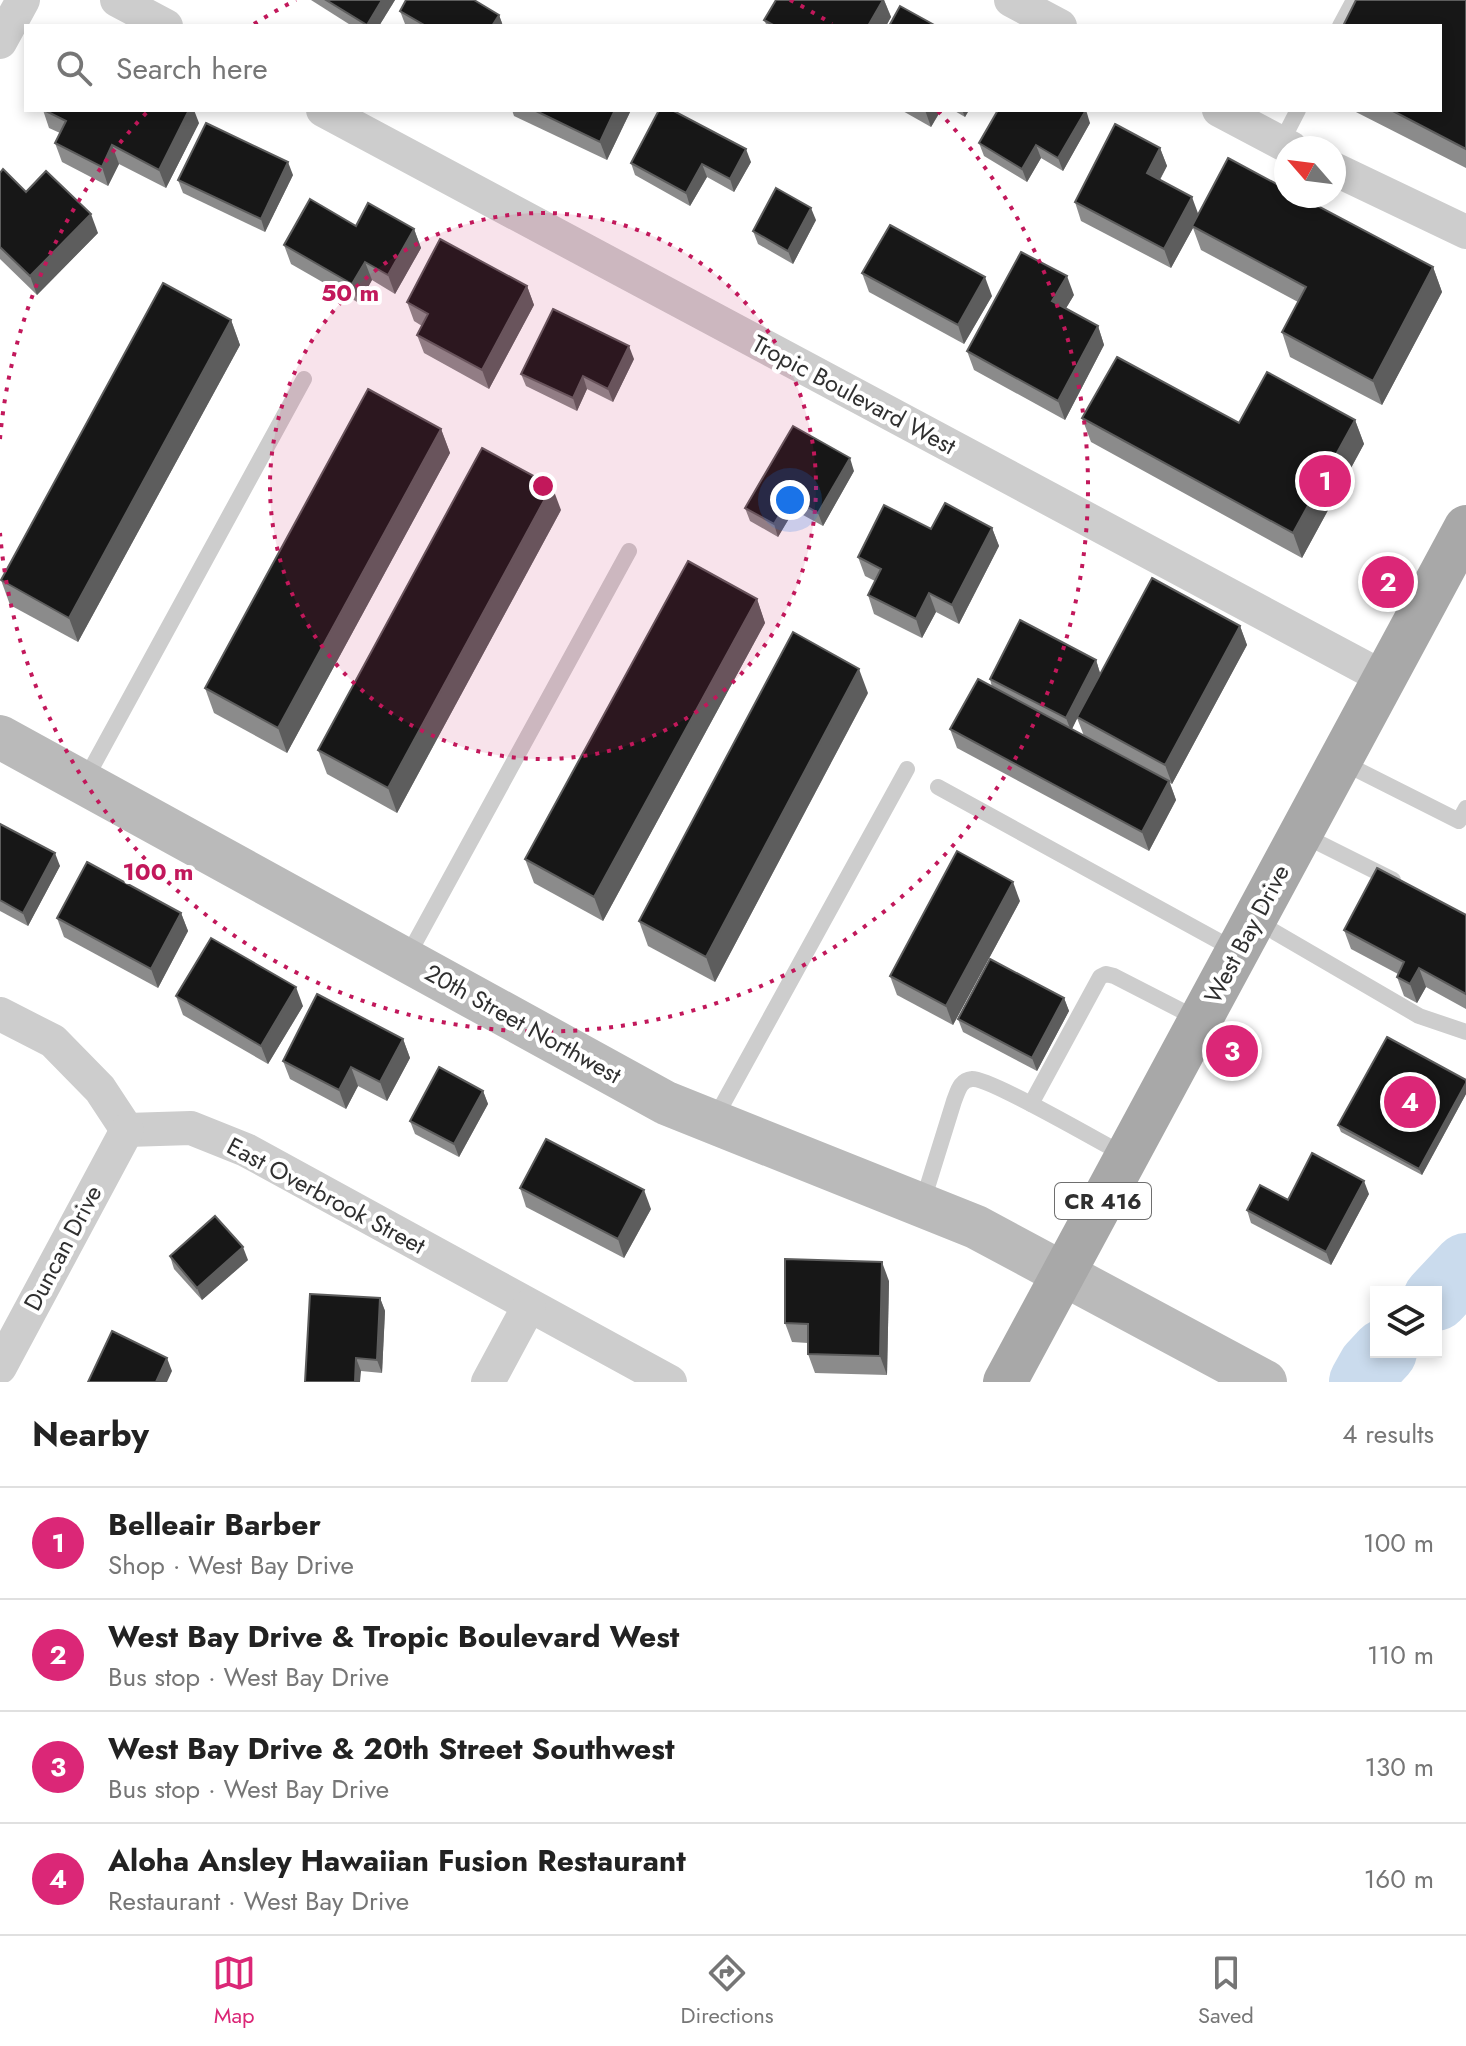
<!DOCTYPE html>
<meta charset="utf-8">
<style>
body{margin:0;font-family:Jost,sans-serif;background:#f2f2f2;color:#222}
.controls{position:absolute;right:24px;bottom:24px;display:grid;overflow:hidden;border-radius:0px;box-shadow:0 4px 12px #0003}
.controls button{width:72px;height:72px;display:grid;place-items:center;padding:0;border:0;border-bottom:2px solid #e0e0e0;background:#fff;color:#222;font:40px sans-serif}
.compass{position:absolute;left:1274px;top:136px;width:72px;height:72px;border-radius:50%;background:#fff;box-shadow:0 4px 12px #0003;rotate:298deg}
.you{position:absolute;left:790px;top:500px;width:28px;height:28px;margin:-20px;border:6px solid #fff;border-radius:50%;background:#1a73e8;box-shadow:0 0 0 12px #1a73e833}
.badge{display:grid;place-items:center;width:52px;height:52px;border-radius:50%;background:#db2777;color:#fff;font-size:26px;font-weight:700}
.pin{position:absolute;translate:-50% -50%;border:4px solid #fff;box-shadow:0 2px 8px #0006}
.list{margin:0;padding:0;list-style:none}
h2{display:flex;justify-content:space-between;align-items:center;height:104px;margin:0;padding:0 32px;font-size:34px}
h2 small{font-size:26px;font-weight:400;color:#767676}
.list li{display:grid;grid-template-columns:52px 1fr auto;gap:24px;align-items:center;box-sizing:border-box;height:112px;padding:0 32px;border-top:2px solid #e0e0e0}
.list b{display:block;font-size:30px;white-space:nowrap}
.list p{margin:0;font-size:26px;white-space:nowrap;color:#767676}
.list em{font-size:26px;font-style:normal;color:#767676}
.icon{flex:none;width:44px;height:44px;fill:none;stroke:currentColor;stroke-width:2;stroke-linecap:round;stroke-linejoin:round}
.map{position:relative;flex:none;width:1466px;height:1382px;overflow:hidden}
.search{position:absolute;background:#fff;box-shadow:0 4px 12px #0003;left:24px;right:24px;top:24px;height:88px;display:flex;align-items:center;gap:20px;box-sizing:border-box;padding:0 28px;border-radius:0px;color:#767676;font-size:30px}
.sheet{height:552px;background:#fff}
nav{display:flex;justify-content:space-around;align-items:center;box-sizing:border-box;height:112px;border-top:2px solid #e0e0e0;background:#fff;font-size:22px;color:#767676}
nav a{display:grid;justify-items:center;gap:4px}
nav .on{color:#db2777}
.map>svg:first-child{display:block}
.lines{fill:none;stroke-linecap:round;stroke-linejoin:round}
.river{stroke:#cadbed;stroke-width:66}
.lane{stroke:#cdcdcd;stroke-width:16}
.street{stroke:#cdcdcd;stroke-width:34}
.secondary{stroke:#bababa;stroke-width:44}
.primary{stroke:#a8a8a8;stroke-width:44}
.wall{fill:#8b8b8b;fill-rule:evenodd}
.shaded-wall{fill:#5d5d5d}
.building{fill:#171717;stroke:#5d5d5d;stroke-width:2}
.ring{fill:none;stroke:#c2185b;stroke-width:4;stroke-dasharray:4 8}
.labels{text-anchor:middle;stroke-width:8;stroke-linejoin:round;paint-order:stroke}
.shield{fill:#fff;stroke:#6e6e6e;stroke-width:2}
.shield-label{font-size:22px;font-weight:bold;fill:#303030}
.street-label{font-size:24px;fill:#303030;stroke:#fff}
.centre{fill:#c2185b;stroke:#fff;stroke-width:4}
.ring-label{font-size:24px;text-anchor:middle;font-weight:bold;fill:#c2185b;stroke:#fff;stroke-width:8;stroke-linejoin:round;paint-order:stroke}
</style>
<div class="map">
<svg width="1466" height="1382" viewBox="0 0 1466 1382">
<rect width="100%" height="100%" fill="#fff"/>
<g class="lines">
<g class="river">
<path d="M1436,1298l30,-32"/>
<path d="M1362,1382l9,-16 13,-14"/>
</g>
<g class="lane">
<path d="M1340,26l14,-26"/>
<path d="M1281,143l17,-33"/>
<path d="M1342,762l117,59 7,-13"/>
<path d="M84,782l220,-403"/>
<path d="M938,787l297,163"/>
<path d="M1303,835l90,45"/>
<path d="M1256,921l163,95 47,16"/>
<path d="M406,959l223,-408"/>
<path d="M1031,1104l69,-127 6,-3 8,2 84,43"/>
<path d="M714,1120l193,-351"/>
<path d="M922,1204l32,-103c4,-10 6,-21 18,-22 16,-2 132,65 154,77"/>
</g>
<g class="street">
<path d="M117,0l49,26"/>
<path d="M1011,0l49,26"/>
<path d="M0,42l23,-42"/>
<path d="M323,110l1063,569"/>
<path d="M1219,110l72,38"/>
<path d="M1334,169l132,63"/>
<path d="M0,1014l53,27 47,48 27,41 64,-2 55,22 424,232"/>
<path d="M0,1367l127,-237"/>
<path d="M488,1382l41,-76"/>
</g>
<path class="secondary" d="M0,737l666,366 310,124 289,155"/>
<path class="primary" d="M1005,1382l461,-855"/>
</g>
<g class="wall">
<path d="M311,0h84l-16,26h-27z"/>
<path d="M776,0h108l7,17 -5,9h-119l-3,-6z"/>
<path d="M1466,0v168l-114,-58h88z"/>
<path d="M400,11l99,4 4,11h-95l-3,-2z"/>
<path d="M43,110l156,13 -33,65 -47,-24 -11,22 -46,-24 -7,-19 5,-10 -11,-5z"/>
<path d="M512,110h119l-24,50 -93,-44z"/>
<path d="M901,110h40l-10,17z"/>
<path d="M953,110h16l-4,7z"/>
<path d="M1090,123l-27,48 -22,-13 -14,24 -43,-26 -5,-13z"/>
<path d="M1160,148l7,18 -7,14 38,34 235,53 9,25 -60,113 -92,-48 -8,-25 16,-30 -97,-52 -8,-22 -22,40 -90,-47 -6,-19z"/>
<path d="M751,162l-17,30 -27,-15 -17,29 -55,-31 -4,-12z"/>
<path d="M0,173l26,19 72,41 -61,62 -37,-36z"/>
<path d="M293,175l-28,57 -82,-39 -5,-13z"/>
<path d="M816,220l-23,44 -35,-20 -5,-13z"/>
<path d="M356,226l58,3 7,19 -26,46 -23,-14 -13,23 -68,-39 -7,-19z"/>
<path d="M862,273l130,23 -28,48 -95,-52z"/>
<path d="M527,286l7,19 -45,84 -65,-36 -7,-18 5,-9 -8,-5 -7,-19z"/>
<path d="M1074,295l-8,13 32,18 6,19 -39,75 -91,-50 -7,-19z"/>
<path d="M231,320l9,25 -162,297 -68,-37 -9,-25z"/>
<path d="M634,359l-21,43 -26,-13 -10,22 -51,-25 -5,-12z"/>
<path d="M1082,418l157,5 116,-3 9,24 -62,114 -211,-116z"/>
<path d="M441,429l9,24 -163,300 -73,-40 -9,-25z"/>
<path d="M854,471l-31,55 -29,-16 -16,27 -28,-16 -5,-13z"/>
<path d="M561,510l-164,303 -70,-39 -9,-24z"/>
<path d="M992,528l7,18 -40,78 -23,-12 -14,26 -48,-24 -6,-19 7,-14 -10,-5 -7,-19 73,-28z"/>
<path d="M757,599l8,24 -162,298 -69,-38 -9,-24z"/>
<path d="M1240,626l7,19 -75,139 -2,-1 6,17 -27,51 -192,-103 -7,-19 42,-42 -2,-8 106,-19 4,13zM1077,718l7,18 -12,-7z"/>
<path d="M868,693l-153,289 -67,-36 -9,-25z"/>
<path d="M0,824l60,42 -32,60 -28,-15z"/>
<path d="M1020,901l-67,124 -56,-30 -7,-19z"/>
<path d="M181,913l7,18 -30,57 -94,-51 -7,-19z"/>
<path d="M1466,915v94l-40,-22 -9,16 -13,-7 -7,-19 1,-3 -47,-25 -7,-19z"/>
<path d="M176,996l127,10 -35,58 -85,-49z"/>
<path d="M1064,998l5,13 -32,60 -74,-39 -5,-13z"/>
<path d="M403,1039l7,19 -23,43 -29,-15 -12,23 -56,-30 -7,-18z"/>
<path d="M1466,1080v14l-44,81 -81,-43 -3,-7z"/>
<path d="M483,1091l5,13 -29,53 -44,-23 -5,-13z"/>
<path d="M520,1188l131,21 -27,49 -98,-51z"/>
<path d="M1369,1194l-38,71 -80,-42 -4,-13 41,-10z"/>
<path d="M170,1256l78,4 -46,40 -28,-31z"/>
<path d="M889,1281l-2,94 -72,-2 -7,-19v-11l-16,-1 -7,-19z"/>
<path d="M380,1298l5,13 -3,62 -21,-2 -56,11z"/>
</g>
<g class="shaded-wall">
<path d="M382,0h13l-16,26h-12z"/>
<path d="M883,0h1l7,17 -5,9h-18z"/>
<path d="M499,15l4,11h-11z"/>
<path d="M189,110h5l5,13 -33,65 -7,-18z"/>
<path d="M615,110h16l-24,50 -7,-18z"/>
<path d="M925,110h16l-10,17z"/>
<path d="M962,110h7l-4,7z"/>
<path d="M1086,110l4,13 -27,48 -5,-13z"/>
<path d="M112,145l7,19 -11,22 -6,-19z"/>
<path d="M1036,145l5,13 -14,24 -5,-13z"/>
<path d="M1160,148l7,18 -14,26 -6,-19z"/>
<path d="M746,149l5,13 -17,30 -4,-13z"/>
<path d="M288,162l5,13 -28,57 -4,-13z"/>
<path d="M702,164l5,13 -17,29 -4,-13z"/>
<path d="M1192,197l7,19 -7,10 1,2 -22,40 -7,-19z"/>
<path d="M811,208l5,12 -23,44 -5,-13z"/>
<path d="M91,214l7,19 -61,62 -7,-19z"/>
<path d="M414,229l7,19 -26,46 -7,-19z"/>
<path d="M365,262l7,18 -13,23 -7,-19z"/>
<path d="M1433,267l9,25 -60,113 -9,-24z"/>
<path d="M1067,276l7,19 -15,25 -7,-19z"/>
<path d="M985,277l7,19 -28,48 -6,-19z"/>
<path d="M527,286l7,19 -45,84 -7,-19z"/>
<path d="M231,320l9,25 -162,297 -9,-24z"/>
<path d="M1098,326l6,19 -39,75 -7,-19z"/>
<path d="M629,346l5,13 -21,43 -5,-13z"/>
<path d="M583,376l4,13 -10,22 -4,-13z"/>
<path d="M1355,420l9,24 -62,114 -9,-25z"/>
<path d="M441,429l9,24 -163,300 -9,-25z"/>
<path d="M850,458l4,13 -31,55 -5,-13z"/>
<path d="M552,486l9,24 -164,303 -9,-25z"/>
<path d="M790,497l4,13 -16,27 -4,-13z"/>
<path d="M992,528l7,18 -40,78 -7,-19z"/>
<path d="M929,593l7,19 -14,26 -6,-19z"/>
<path d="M757,599l8,24 -162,298 -9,-24z"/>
<path d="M1240,626l7,19 -75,139 -7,-19z"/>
<path d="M1096,660l4,13 -29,58 -5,-13z"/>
<path d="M859,669l9,24 -153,289 -9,-25z"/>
<path d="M1169,781l7,19 -27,51 -7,-19z"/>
<path d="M55,853l5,13 -32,60 -5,-13z"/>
<path d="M1013,882l7,19 -67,124 -7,-19z"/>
<path d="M181,913l7,18 -30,57 -7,-19z"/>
<path d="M1419,968l7,19 -9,16 -7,-19z"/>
<path d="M296,987l7,19 -35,58 -7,-18z"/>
<path d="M1064,998l5,13 -32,60 -5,-13z"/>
<path d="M403,1039l7,19 -23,43 -7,-19z"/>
<path d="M351,1067l7,19 -12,23 -7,-19z"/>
<path d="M1466,1083v11l-44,81 -3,-6z"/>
<path d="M483,1091l5,13 -29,53 -5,-13z"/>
<path d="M1364,1181l5,13 -38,71 -5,-13z"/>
<path d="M644,1190l7,19 -27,49 -6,-19z"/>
<path d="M243,1247l5,13 -46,40 -5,-12z"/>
<path d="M882,1262l7,19 -2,94 -7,-19z"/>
<path d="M380,1298l5,13 -3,62 -5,-13z"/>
<path d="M167,1358l5,13 -5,11h-11z"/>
<path d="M356,1358l5,13 -1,11h-5z"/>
</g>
<g class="building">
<path d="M326,0h56l-15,25z"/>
<path d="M406,0h68l25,15 -7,11h-66l-26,-15z"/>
<path d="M776,0h107l-15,26h-93l-11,-6z"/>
<path d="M1356,0h110v149l-75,-39h49v-84h-97z"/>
<path d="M900,6l36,20h-47z"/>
<path d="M44,110h145l-30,60 -47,-25 -10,22 -47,-24 11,-22z"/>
<path d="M534,110h81l-15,32z"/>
<path d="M659,110h13l74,39 -16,30 -28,-15 -16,29 -55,-30z"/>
<path d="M998,110h88l-28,48 -22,-13 -14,24 -43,-26z"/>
<path d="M206,123l82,39 -27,57 -83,-39z"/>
<path d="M1115,124l45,24 -13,25 45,24 -28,52 -89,-47z"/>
<path d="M1228,158l58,31v7h13l134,71 -60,114 -91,-49 24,-45 -114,-61z"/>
<path d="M3,169l23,23 20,-21 45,43 -61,62 -30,-29v-74z"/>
<path d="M776,188l35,20 -23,43 -35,-20z"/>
<path d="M310,199l46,27 12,-23 46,26 -26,46 -23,-13 -13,22 -68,-39z"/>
<path d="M890,225l95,52 -27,48 -96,-52z"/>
<path d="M440,239l87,47 -45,84 -65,-35 11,-21 -21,-12z"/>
<path d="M1021,252l46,24 -15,25 46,25 -40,75 -91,-50z"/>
<path d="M163,283l68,37 -162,298 -68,-38z"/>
<path d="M553,309l76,37 -21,43 -25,-13 -10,22 -52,-24z"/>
<path d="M1117,357l122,66 28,-51 88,48 -62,113 -211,-115z"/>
<path d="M368,389l73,40 -163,299 -73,-40z"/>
<path d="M793,426l57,32 -32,55 -28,-16 -16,27 -29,-16z"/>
<path d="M482,448l70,38 -164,302 -70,-38z"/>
<path d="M945,503l47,25 -40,77 -23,-12 -13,26 -48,-24 13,-26 -23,-12 26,-52 47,24z"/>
<path d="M688,561l69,38 -163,298 -69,-38z"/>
<path d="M1152,578l88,48 -75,139 -88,-48z"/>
<path d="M1020,620l76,40 -30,58 -76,-39z"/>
<path d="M793,632l66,37 -153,288 -67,-36z"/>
<path d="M978,679l191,102 -27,51 -192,-103z"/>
<path d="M0,824l55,29 -32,60 -23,-13z"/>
<path d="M957,851l56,31 -67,124 -56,-30z"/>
<path d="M87,862l94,51 -30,56 -94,-51z"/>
<path d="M1377,868l89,47v79l-47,-26 -9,16 -13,-7 7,-15 -60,-32z"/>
<path d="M211,938l85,49 -35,59 -85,-50z"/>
<path d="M990,959l74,39 -32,60 -74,-39z"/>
<path d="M317,994l86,45 -23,43 -29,-15 -12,23 -56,-29z"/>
<path d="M1387,1037l79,43v3l-47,86 -81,-44z"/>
<path d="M439,1067l44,24 -29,53 -44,-23z"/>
<path d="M546,1139l98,51 -26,49 -98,-51z"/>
<path d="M1312,1153l52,28 -38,71 -79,-42 13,-25 28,15z"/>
<path d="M215,1216l28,31 -46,41 -27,-32z"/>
<path d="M785,1259l97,3 -2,94 -72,-2v-30l-23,-1z"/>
<path d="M310,1294l70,4 -3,62 -21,-2 -1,24h-50z"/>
<path d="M112,1331l55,27 -11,24h-68z"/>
</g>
<circle cx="543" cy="486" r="273" fill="#c2185b" fill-opacity=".12"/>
<g class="ring">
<circle cx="543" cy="486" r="273"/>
<path d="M0 439A545 545 0 0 1 148 111M254 24A545 545 0 0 1 296 0M790 0A545 545 0 0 1 832 24M938 111A545 545 0 1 1 0 533"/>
</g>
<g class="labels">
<rect class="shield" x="1055" y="1183" width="96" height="36" rx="6"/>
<g class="shield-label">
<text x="1103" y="1209">CR 416</text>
</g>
<g class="street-label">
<text transform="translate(854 395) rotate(28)" y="8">Tropic Boulevard West</text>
<text transform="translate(1247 934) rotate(-62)" y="8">West Bay Drive</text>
<text transform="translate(523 1024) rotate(29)" y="8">20th Street Northwest</text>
<text transform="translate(326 1196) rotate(28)" y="8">East Overbrook Street</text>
<text transform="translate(63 1248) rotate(-62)" y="8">Duncan Drive</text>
</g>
</g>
<circle cx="543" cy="486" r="12" class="centre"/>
<g class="ring-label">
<text x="350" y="301">50 m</text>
<text x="158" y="880">100 m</text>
</g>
</svg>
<div class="controls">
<button><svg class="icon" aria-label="layers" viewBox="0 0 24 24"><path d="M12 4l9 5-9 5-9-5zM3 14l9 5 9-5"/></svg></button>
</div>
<svg class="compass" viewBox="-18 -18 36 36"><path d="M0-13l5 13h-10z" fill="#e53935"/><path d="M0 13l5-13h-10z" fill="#767676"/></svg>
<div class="you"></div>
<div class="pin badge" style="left:1325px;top:481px">1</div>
<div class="pin badge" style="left:1388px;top:582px">2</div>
<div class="pin badge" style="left:1232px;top:1051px">3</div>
<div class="pin badge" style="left:1410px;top:1102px">4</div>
<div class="search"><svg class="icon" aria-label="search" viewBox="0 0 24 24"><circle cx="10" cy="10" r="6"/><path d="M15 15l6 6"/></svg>Search here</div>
</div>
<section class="sheet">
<h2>Nearby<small>4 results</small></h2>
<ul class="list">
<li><span class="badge">1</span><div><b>Belleair Barber</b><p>Shop · West Bay Drive</p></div><em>100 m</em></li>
<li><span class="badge">2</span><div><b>West Bay Drive &amp; Tropic Boulevard West</b><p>Bus stop · West Bay Drive</p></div><em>110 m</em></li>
<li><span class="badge">3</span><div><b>West Bay Drive &amp; 20th Street Southwest</b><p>Bus stop · West Bay Drive</p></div><em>130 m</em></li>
<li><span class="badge">4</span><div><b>Aloha Ansley Hawaiian Fusion Restaurant</b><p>Restaurant · West Bay Drive</p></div><em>160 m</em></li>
</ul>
</section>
<nav>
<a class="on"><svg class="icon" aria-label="map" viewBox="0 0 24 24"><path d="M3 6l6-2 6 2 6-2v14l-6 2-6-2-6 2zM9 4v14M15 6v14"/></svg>Map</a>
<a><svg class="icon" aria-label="directions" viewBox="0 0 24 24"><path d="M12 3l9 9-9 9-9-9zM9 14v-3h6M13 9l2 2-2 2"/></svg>Directions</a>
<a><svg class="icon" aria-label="saved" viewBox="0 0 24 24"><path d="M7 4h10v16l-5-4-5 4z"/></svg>Saved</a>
</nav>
